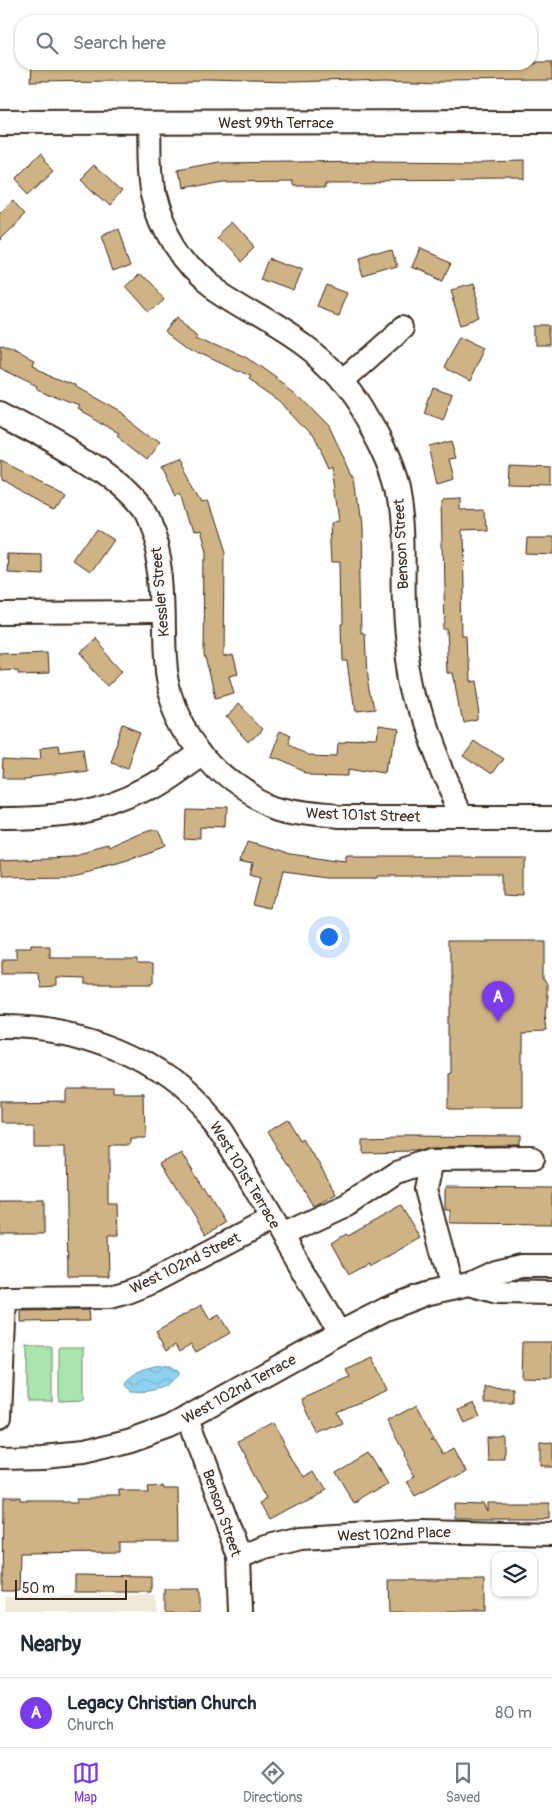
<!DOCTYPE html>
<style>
body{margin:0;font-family:Pangolin,sans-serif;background:#f6f6f7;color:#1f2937}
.controls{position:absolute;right:15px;bottom:15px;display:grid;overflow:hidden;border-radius:10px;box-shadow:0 1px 4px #0004}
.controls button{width:45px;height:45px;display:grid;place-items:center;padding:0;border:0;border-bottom:1px solid #e0e1e3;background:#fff;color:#1f2937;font:25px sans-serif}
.scale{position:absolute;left:15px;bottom:12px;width:112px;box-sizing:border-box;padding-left:5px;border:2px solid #3b2a1e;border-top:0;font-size:14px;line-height:18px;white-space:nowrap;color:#3b2a1e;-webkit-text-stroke:4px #fff;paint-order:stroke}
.you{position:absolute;left:328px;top:936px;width:18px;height:18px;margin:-12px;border:4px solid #fff;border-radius:50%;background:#1a73e8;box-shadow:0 0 0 8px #1a73e833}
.badge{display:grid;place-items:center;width:32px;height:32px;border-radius:50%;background:#7c3aed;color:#fff;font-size:16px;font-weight:700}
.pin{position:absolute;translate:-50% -41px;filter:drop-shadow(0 1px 2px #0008)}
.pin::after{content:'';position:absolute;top:26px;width:18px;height:15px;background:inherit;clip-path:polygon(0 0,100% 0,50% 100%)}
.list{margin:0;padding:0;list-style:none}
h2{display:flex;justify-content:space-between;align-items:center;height:65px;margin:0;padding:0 20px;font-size:21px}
h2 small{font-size:16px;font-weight:400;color:#747a83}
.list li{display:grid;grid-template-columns:32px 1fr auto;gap:15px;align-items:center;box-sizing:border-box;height:70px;padding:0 20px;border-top:1px solid #e0e1e3}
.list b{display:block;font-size:19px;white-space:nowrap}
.list p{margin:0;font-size:16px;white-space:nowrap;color:#747a83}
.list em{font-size:16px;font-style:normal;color:#747a83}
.icon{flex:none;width:28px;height:28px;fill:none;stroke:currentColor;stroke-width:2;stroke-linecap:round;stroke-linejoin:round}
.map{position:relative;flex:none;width:552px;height:1612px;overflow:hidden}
.search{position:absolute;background:#fff;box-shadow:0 1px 4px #0004;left:15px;right:15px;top:15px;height:55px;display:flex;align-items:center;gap:12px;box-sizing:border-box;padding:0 18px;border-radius:20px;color:#747a83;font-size:19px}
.sheet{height:135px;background:#fff}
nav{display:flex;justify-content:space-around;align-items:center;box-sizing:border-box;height:70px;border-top:1px solid #e0e1e3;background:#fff;font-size:14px;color:#747a83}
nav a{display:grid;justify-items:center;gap:2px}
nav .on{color:#7c3aed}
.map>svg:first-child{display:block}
.built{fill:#f1e8da}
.green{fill:#a8e6ad;stroke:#728866}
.water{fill:url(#water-waves);stroke:#6d8f9c}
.building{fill:#cfb384;stroke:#3b2a1e}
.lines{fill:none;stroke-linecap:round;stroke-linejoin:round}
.minor-casing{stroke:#3b2a1e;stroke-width:26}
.minor{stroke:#fff;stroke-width:22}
.labels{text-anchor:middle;stroke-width:5;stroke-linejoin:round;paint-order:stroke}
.street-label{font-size:15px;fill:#3b2a1e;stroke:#fff}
</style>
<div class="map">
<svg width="552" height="1612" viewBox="0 0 552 1612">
<defs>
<pattern id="water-waves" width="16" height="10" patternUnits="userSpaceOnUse" patternTransform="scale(1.25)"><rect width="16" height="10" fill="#8ed2f0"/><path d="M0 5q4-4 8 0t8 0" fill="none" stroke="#7bb4cd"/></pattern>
</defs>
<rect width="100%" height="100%" fill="#fff"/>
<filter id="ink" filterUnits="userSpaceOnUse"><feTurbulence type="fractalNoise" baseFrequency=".02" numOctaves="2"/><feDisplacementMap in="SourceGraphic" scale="10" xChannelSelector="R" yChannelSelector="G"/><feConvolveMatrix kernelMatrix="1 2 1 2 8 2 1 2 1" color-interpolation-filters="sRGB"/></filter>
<g filter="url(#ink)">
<path class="built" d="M155,1595v17h-150v-15z"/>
<g class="green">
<rect x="27" y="1347" width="25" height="54"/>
<path d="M59,1347h25v53l-25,1z"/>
</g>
<path class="water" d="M163,1365l7,1 8,5v4c-12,14 -29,18 -47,16l-5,-6c5,-14 24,-19 37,-20z"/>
<g class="building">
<path d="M536,62h16v18l-109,1 -57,-2 -95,3 -84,-2 -176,2 1,-18h504z"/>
<path d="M41,155l14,14 -26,25 -13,-14z"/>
<path d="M374,161v1l109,1v-1l39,-1v19l-195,1v4h-35v-4l-69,1 -44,8 -3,-19 41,-8z"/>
<path d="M94,165l28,27 -13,14 -29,-27z"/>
<path d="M14,201l13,14 -27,26v-26z"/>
<path d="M233,224l21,23 -14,14 -22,-23z"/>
<path d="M120,229l12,33 -18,7 -12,-34z"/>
<path d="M393,249l5,18 -34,10 -5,-18z"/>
<path d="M419,249l30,13 -8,19 -30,-13z"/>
<path d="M271,256l32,13 -8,20 -32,-12z"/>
<path d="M138,271l27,29 -16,14 -26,-29z"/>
<path d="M327,284l21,8 -9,22 -21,-8z"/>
<path d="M470,285l11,33 -20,6 -11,-33z"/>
<path d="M178,316l22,16 -2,3 46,21 48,34 36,37 23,49h3l6,52 2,105 3,-1 2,41 6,38 -19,2 -7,-53h-6l-1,-35h2l-1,-64h-8l-2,-37 7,-1 -7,-55 -4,2 -15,-32 -33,-36 -32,-22 2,-3 -55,-26 -27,-20z"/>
<rect x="537" y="326" width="15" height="20"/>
<path d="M461,335l25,12 -16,34 -25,-13z"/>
<path d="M0,347l34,16 -2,5 43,17v2l45,25 40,31 -12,16 -29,-23 2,-2 -45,-24 2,-3 -42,-17 1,-3 -37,-18z"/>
<path d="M432,389l20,7 -9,26 -20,-7z"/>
<path d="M452,441l5,17 -7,1 5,19 -18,5 -9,-36z"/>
<path d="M179,460l23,41 5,-1 17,53 -1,103 9,-2 5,20 -9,2 5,17 -19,5 -11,-45 1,-100 -6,-21 -6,2 -12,-41 -5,3 -14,-27z"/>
<path d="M0,461l63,31 -9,17 -54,-29z"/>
<path d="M509,466l43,2v18l-44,-1z"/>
<path d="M460,498v12l25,-1 1,21 -25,1 2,108h4l2,44 6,-1 5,30v6l-17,3 -9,-47h-4l-2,-44h-4l-3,-131z"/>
<path d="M98,529l17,11 -23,33 -16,-11z"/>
<path d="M527,535h25v19l-26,-1z"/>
<path d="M6,552l35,1v19l-36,-2z"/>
<path d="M94,639l28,31 -14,14 -29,-31z"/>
<path d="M48,652l1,20 -30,1v-3l-19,1v-17z"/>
<path d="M238,704l24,25 -14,13 -23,-26z"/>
<path d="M122,725l18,7 -13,35 -18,-6z"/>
<path d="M375,727l20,3 -6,44 -38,-6v6l-44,-1 -40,-15 10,-27 13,5 -3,9 22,8 29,1 1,-11 34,1z"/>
<path d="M474,740l29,20 -11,15 -29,-20z"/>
<path d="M58,747l1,8 25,-3 3,19 -60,7h-25l1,-21 39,2 -1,-10z"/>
<path d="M185,809l40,1 -1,20 -22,-1v11l-18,-1z"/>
<path d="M151,831h5l7,16 -34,15 -57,14 -72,1v-18l70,-3 39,-10 1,3z"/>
<path d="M247,841l43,13 58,8v-5h176v38l-19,-1v-18h-130v2h-45l-48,-6 -9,36 -18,-4 7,-28 -10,-3 3,-11 -13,-3z"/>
<path d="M450,941h94v36l4,7v12l-3,18 2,17 -25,1v76h-75v-34l3,-1z"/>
<path d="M31,948h19v11h85v5h16v21h-68v-6l-27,-1v7l-18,1 -1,-13h-37v-13h17v-9h14z"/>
<path d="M67,1089h47v6h30l1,44h-16v6h-21v59h10l1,31h-11l1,41h-41l-2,-131h-33v-22h-33v-21l67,-1z"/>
<path d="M288,1119l13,22 3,-2 32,54 -23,13 -44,-75z"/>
<path d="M403,1136l117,1v9l-89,1 -15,4 -55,1v-15z"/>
<path d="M181,1151l44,72 -19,11 -44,-72z"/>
<path d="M445,1187l107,1v36l-102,-1v-13h-5z"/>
<rect x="0" y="1201" width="44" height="33"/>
<path d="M401,1206l19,32 -51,29 -1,-3 -19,10 -17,-31 14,-9 2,2z"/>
<path d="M201,1305l9,15 9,-5 11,18 -34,19 -5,-8 -11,7 -4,-7 -9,6 -11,-19z"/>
<path d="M88,1310l1,11 -68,1v-11z"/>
<path d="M522,1342h30v36l-31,-1z"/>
<path d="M373,1358l14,32 -50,22 5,11 -25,11 -15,-35 48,-21 -4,-8z"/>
<path d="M485,1387l28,1v15h-28z"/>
<path d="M474,1403l6,14 -15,7 -6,-14z"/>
<path d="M417,1405l17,32 -3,2h4l9,15 10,-6 12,23 -51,27 -9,-16 9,-4 -12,-22 2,-2 -18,-33z"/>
<path d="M272,1423l30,55 10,-6 11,19 -52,28 -9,-16 8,-4 -32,-57z"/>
<path d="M487,1438h19v22h-18z"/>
<path d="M552,1443v23h-12v-22z"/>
<path d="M368,1452l19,31 -33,20 -19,-31z"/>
<path d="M162,1482l1,3h13l1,57h-58v10l-99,1 -1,38h-17l1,-93h17v3h59v-4h41v-7h28l-1,-7z"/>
<path d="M455,1502l29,1 4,8v-8h61v15h-94z"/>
<path d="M75,1575l76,1v16h-76z"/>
<path d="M389,1580h95v32h-94z"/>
<rect x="164" y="1589" width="36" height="23"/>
</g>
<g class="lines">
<defs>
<g id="minor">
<path d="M0,123l552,-1"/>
<path d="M149,123c1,24 -1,49 4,72 8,34 29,71 57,91 31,22 66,38 96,61 23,17 42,38 57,63 14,24 28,49 35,77 11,52 1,105 9,157 4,33 11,68 23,99 9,25 21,50 33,74"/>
<path d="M342,381l61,-54"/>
<path d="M0,413c44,23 111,56 141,95 4,5 6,11 8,17 19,42 13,90 16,135 3,65 52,126 114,148 18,6 37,7 56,9h217"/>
<path d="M0,613l163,-1"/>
<path d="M0,818c55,0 98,-3 148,-30 19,-10 36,-24 54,-36"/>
<path d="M0,1027c80,-1 162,30 213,93 7,9 13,20 19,29l107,184"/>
<path d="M431,1160l-6,29 27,99"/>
<path d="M282,1235l65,-30 49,-33 35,-12 101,-1"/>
<path d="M469,1284l28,8 55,1"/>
<path d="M0,1416l5,-118 105,-1 18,-5 20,-8 124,-65"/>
<path d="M188,1417l51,140 2,55"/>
<path d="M0,1458l43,-1 38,-4 47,-11 42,-15 169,-94 47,-24 39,-15 44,-10 26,-12 26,-6h31"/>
<path d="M239,1557l26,-10 36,-9 121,-7 130,3"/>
</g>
</defs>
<use href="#minor" class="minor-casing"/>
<use href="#minor" class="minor"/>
</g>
</g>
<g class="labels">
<g class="street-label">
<text x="276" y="128">West 99th Terrace</text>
<text transform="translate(401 544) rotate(-93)" y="5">Benson Street</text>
<text transform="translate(160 592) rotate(-95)" y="5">Kessler Street</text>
<text transform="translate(363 815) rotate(2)" y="5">West 101st Street</text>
<text transform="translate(245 1175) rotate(59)" y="5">West 101st Terrace</text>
<text transform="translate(185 1263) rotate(-26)" y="5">West 102nd Street</text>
<text transform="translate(239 1389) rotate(-29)" y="5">West 102nd Terrace</text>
<text transform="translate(222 1513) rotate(71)" y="5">Benson Street</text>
<text transform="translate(394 1534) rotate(-2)" y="5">West 102nd Place</text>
</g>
</g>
</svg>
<div class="controls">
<button><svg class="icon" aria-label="layers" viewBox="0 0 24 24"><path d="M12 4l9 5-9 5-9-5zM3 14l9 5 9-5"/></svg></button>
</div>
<div class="scale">50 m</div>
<div class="you"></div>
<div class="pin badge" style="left:498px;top:1022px">A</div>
<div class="search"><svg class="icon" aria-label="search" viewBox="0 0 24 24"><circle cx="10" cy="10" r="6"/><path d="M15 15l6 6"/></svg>Search here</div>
</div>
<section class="sheet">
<h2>Nearby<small></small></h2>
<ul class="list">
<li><span class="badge">A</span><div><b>Legacy Christian Church</b><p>Church</p></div><em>80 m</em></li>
</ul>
</section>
<nav>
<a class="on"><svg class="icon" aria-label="map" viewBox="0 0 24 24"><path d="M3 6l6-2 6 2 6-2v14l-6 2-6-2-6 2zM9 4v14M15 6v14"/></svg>Map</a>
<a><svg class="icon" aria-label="directions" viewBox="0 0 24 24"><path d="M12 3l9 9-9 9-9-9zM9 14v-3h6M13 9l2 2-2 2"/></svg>Directions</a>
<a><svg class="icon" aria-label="saved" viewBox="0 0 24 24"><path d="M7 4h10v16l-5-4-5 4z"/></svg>Saved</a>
</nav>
